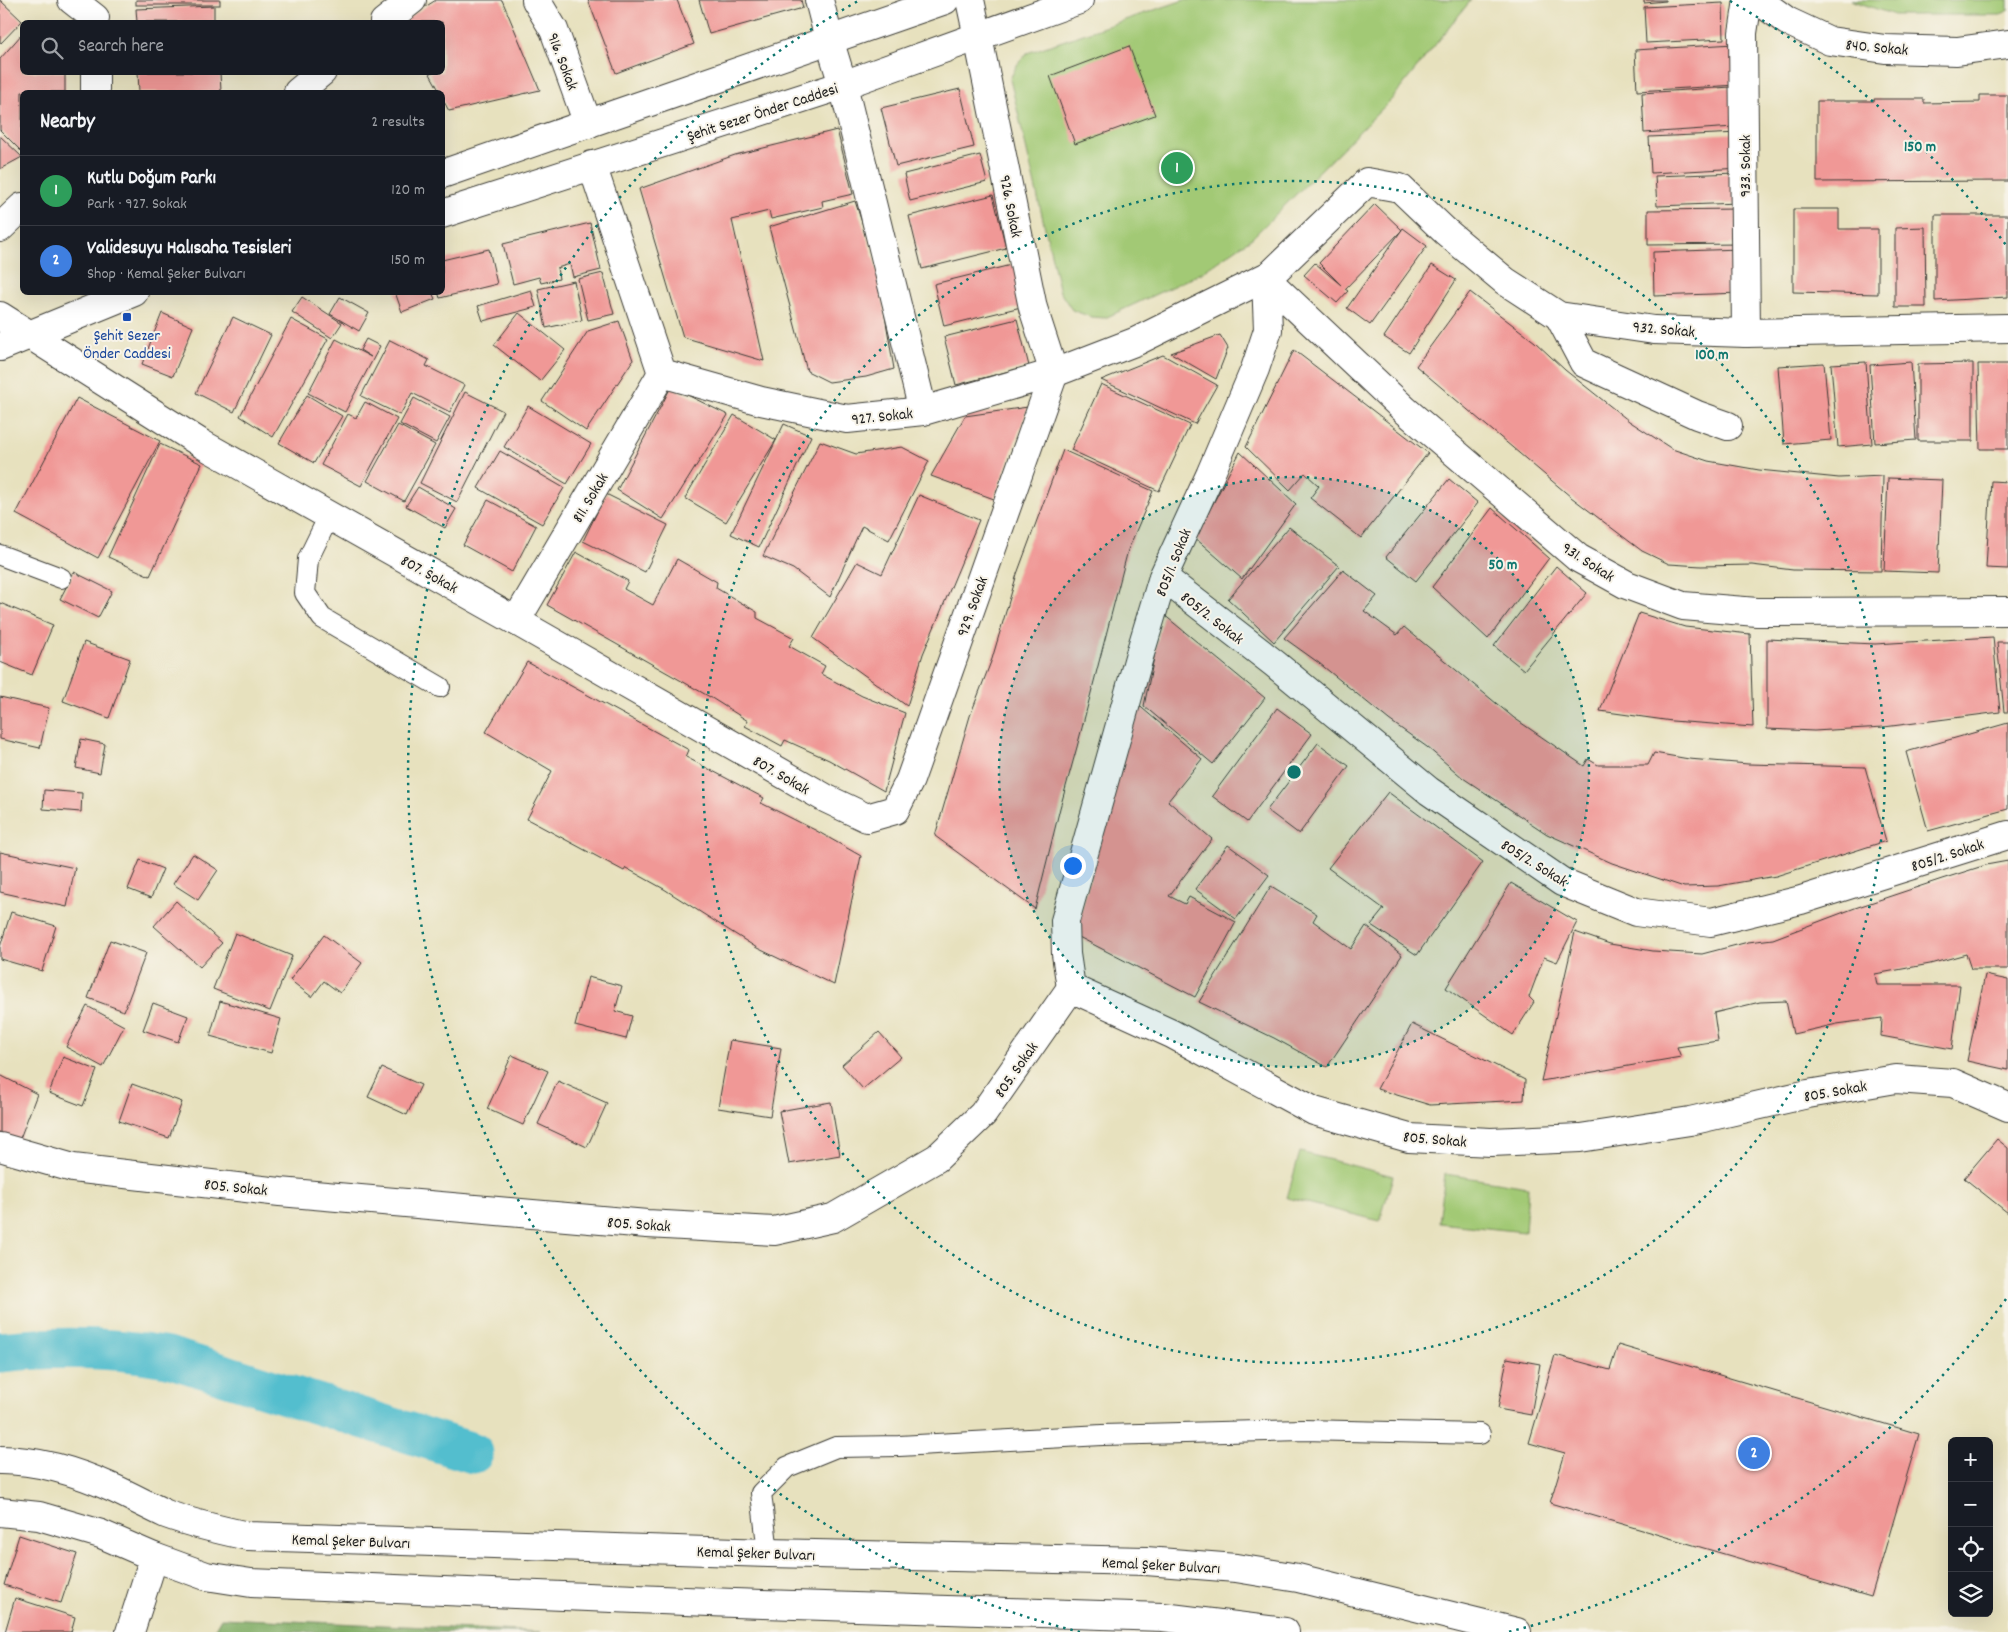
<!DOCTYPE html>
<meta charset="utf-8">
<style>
body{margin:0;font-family:Dekko,sans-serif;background:#20242c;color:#f1f3f6}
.controls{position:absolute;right:15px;bottom:15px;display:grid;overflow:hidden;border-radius:8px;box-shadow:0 5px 20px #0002}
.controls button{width:45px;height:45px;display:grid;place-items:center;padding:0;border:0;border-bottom:1px solid #363941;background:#171b24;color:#f1f3f6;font:25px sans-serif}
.you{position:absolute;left:1072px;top:865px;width:18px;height:18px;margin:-12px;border:4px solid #fff;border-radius:50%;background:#1a73e8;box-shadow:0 0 0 8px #1a73e833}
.badge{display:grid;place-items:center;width:32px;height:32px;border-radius:50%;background:#d1495b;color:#fff;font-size:16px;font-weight:700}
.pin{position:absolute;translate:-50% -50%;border:2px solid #fff;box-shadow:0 1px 5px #0006}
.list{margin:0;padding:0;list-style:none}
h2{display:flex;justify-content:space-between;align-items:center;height:65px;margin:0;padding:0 20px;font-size:21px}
h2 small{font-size:16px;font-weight:400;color:#9ea1a6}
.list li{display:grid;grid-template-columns:32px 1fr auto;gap:15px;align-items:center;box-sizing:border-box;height:70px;padding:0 20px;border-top:1px solid #363941}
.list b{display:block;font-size:19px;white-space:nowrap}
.list p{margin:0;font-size:16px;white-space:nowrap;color:#9ea1a6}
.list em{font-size:16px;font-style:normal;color:#9ea1a6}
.icon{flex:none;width:28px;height:28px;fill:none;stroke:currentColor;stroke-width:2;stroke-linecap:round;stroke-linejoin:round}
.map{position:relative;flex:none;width:2008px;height:1632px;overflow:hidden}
.search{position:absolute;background:#171b24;box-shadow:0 5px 20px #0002;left:20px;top:20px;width:425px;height:55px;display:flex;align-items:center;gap:12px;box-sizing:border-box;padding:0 18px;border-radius:8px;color:#9ea1a6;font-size:19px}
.panel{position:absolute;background:#171b24;box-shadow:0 5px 20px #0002;left:20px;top:90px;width:425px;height:205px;border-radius:8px}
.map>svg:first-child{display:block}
.green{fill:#a2c974;stroke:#5f7248}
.forest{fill:#81ad66;stroke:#4e6441}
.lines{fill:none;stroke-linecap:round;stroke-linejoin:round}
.canal{stroke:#53bece;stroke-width:41}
.building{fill:#f09896}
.service-casing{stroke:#3a3a34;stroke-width:22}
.minor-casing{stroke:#3a3a34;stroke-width:30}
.tertiary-casing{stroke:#3a3a34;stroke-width:30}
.primary-casing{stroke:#3a3a34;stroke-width:30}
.service{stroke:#fff;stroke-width:20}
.minor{stroke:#fff;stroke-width:28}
.tertiary{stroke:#fff;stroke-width:28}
.primary{stroke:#fff;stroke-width:28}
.ring{fill:none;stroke:#0f766e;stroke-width:2.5;stroke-dasharray:2.5 5}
.transit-dot{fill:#1a4fb4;stroke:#f7f3e8;stroke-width:2}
.labels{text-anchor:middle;stroke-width:4;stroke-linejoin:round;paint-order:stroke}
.street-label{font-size:16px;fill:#1c1c1c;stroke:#f7f3e8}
.transit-label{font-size:16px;fill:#164399;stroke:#f7f3e8}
.centre{fill:#0f766e;stroke:#f7f3e8;stroke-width:2.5}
.ring-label{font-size:15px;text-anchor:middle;font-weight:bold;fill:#0f766e;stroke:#f7f3e8;stroke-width:4;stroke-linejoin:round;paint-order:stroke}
</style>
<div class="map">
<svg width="2008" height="1632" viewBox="0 0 2008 1632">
<rect width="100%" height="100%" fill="#f7f3e8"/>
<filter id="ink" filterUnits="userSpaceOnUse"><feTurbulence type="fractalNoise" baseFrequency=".02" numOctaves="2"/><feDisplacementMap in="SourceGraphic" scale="10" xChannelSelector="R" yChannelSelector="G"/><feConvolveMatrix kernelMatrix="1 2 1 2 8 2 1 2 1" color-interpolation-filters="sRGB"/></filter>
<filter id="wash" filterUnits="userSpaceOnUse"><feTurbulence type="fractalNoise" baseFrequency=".0096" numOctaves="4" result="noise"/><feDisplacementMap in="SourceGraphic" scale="20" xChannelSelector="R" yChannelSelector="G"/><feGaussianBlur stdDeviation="1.12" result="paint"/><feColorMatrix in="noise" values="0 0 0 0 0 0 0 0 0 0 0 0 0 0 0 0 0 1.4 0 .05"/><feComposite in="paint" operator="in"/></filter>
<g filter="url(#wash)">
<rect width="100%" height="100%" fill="#e7e1be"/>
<g class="green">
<path d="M1184,0h287l-79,99 -140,139 -51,35 -96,45 -14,-1 -19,-7 -12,-18 -50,-213 7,-14 10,-12z"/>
<path d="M1851,0h157v10l-7,5h-107z"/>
<path d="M1300,1152l93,24 -13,45 -93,-23z"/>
<path d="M1445,1174l83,13 -3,45 -86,-9z"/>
</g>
<path class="forest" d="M221,1618l320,14h-328z"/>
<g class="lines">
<path class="canal" d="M0,1352c56,-6 113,-5 168,5l305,96"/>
</g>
<g id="blocks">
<g class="building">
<path d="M0,0l22,21 -21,22 -1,-1z"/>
<rect x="136" y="0" width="84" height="5"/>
<path d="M436,0h66l38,90 -91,21 -7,-13v-6h-2l-11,-20h13v-50h-38l-1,-1z"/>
<path d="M588,0h89l17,44 -78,29z"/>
<path d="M699,0h102l2,8 -94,26z"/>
<path d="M1644,0h22v1l-22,2z"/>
<path d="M1723,3l1,36 -78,4 -2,-36z"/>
<path d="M214,6v16h-77l-1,-13z"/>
<path d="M22,34v38h43v20h-43v60l-22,-22v-71z"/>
<path d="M1734,44l3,41 -100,6 -2,-41z"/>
<path d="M1129,46l26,69 -80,29 -25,-68z"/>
<path d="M138,72h82l1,20h-82z"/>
<path d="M1731,87l3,40 -90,6 -2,-40z"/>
<path d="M960,89l14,58 -78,19 -15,-58z"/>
<path d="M1980,95h28v86l-191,1v-81h57v-2h50v4l56,-1z"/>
<path d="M837,130l16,64 -31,7 1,6 -52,12 -2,-8 -37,9 32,141 -81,-24 -44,-148 96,-34z"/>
<path d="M1739,133l2,35 -90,5 -2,-36z"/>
<path d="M0,136l22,21 -22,12z"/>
<path d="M980,155l7,27 -77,19 -6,-27z"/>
<path d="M1737,173l2,30 -82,3 -2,-30z"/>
<path d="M993,195l13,53 -84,21 -13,-53z"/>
<path d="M855,201l22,68 17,100 -28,8 -37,5 -22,-11 -38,-144z"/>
<path d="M1375,204l27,26 -57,59 3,2 -11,12 -33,-28 11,-12 26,22 -22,-22z"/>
<path d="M1740,209v35l-92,1v-35z"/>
<path d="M1793,209h46v20h39v65l-85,-2z"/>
<path d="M1935,215h73v82l-73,4z"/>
<path d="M590,223l11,47 -28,7 -3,-13 -13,4 2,11 -18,4 -2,-6 -26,7 -10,-40z"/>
<path d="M1925,227l1,80h-31v-79z"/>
<path d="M1403,228l24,18 -57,79 -23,-17z"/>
<path d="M489,249l8,35 -57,14 -2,-6h4v-32z"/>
<path d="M1740,249l1,44 -87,3 -1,-44z"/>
<path d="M1015,264l10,42 -81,20 -10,-42z"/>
<path d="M1432,265l24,15 -47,73 -25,-16z"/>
<path d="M603,273l11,41 -26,6 -10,-41z"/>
<path d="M574,281l8,39 -36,8 -8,-39z"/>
<path d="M531,290l5,17 -53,14 -5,-15z"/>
<path d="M395,292h37l3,7 -33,13z"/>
<path d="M1470,292l65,50 30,28 64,51 43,28 36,12 51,9 80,8 44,-2 -2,95 -88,-1 -41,-5 -51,1 -32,-2 -27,-13 -71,-54 -155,-131z"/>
<path d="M302,297l40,26 -10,15 -40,-26z"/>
<path d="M340,297l29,16 -10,18 -29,-17z"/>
<path d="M162,313l31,14 -20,49 -31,-12z"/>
<path d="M519,313l46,37 -25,31 -46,-36z"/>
<path d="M233,317l38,18 -37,77 -38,-19z"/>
<path d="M291,319l37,20 -55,98 -33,-21z"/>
<path d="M1017,319l12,47 -73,19 -12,-48z"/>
<path d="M619,321l14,39 -47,71 -44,-30 46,-70z"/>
<path d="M1220,335l8,13 -12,31 -45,-26z"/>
<path d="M336,339l35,18 -11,-7 6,-11 14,7 -35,66 -37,-19z"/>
<path d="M390,340l39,20 -3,6 38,19 -14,27 -38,-19 -12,22 -39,-19z"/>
<path d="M1294,350l134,103 -67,85 -51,-40 9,-12 -14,-13 -15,17 -44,-43z"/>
<path d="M1163,355l54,30 -22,39 -94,-44z"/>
<path d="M1866,362l6,82 -34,3 -7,-83z"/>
<path d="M1911,362l5,78 -41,3 -5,-78z"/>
<path d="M1824,363l7,77 -47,4 -6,-78z"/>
<path d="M1973,363v78h-55v-77z"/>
<path d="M1978,364h30v85h-28z"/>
<path d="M1101,384l89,41 -31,66 -88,-41z"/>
<path d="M671,387l57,28 -65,104 -46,-29z"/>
<path d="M465,392l38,19 -46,91 -37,-19z"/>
<path d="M307,395l35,21 -28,47 -35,-20z"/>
<path d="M77,398l83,43 -62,117 -82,-44z"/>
<path d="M414,398l36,19 -14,26 -36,-19z"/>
<path d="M365,402l32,17 -36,67 -40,-21 27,-51 8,4z"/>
<path d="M528,406l63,38 -24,40 -63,-37z"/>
<path d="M1028,407l-34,92 -63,-23 34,-60z"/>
<path d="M734,415l42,25 -50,82 -41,-24z"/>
<path d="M784,424l27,12 -52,111 -28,-13z"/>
<path d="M398,425l37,20 -31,56 -37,-20z"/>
<path d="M820,441l36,13 46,-7 27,14 -40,79 -27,-14 -32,71 -37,-28 -30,-13z"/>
<path d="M160,444l42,20 -52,112 -42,-19z"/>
<path d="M1063,450l90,41 -25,59 -51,197 -17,61 -25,101 -100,-73 35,-120 22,-57 25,-85z"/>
<path d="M500,451l64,37 -22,36 -64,-36z"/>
<path d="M1240,452l56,52 -54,75 -47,-41z"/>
<path d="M1888,478l54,2 -4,93 -54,-2z"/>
<path d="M1449,479l29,24 -62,78 -30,-24z"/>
<path d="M1991,481l17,1v87l-22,-1z"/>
<path d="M418,487l38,22 -11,19 -39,-22z"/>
<path d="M606,494l62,31 -23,47 -62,-31z"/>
<path d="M919,495l60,25 -56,134 -16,52 -94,-68 44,-76 25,12z"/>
<path d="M488,500l48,26 -24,46 -49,-27z"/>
<path d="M1492,508l57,50 -61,81 -56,-52z"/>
<path d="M1289,527l50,39 -65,76 -46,-43z"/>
<path d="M576,552l52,29 -4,8 29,16 24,-46 40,23 -1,6 41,24v6l37,20 -5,8 36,20 -4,8 41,22 43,17 -21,78 -55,-31 -44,-20 -3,6 -37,-20 3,-5 -38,-24 -163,-92z"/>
<path d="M1556,566l31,27 -63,77 -30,-24z"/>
<path d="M1343,570l34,26 -13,15 33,24 7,-8 110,91 70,48 4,-7 10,6h50l6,-12 35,6 59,5 117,3 21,74 -110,35 -58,10 -34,1 -72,-24 -65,-29 -84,-56 -36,-31 -38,-27 -70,-57 -35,-25z"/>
<path d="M74,572l38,19 -14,27 -38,-19z"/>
<path d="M0,603l53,22 -21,50 -32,-13z"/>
<path d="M1639,613l46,14 65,7 3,93 -81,-6 -72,-10z"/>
<path d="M1163,614l102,84 -52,66 -69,-58z"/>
<path d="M1993,637l7,75 -116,15 -70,4 -47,-2v-90l108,5z"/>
<path d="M84,642l46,17 -21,59 -46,-17z"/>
<path d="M1997,642h11v70h-4z"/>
<path d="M527,662l162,88 -3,7 78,41 -3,5 54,27 46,26 -27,129 -77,-37 -93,-59 -38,-21 -2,3 -97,-52 25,-48 -66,-39z"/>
<path d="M0,697l49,11 -9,40 -40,-9z"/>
<path d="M1136,703l66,56 -34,42 44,38 -43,57 16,8 4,-7 47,25 -41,75 -120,-62z"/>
<path d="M1277,708l35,26 -65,88 -35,-26z"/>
<path d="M2008,723v86l-80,22 -22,-79z"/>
<path d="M81,739l24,5 -5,29 -24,-5z"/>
<path d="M1318,743l31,23 -50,68 -32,-24z"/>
<path d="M44,790l38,3 -1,19 -38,-3z"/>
<path d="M1388,792l95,70 -66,93 -46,-30 13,-16 -56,-41z"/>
<path d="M1228,845l41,30 -33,44 -41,-30z"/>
<path d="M0,852l75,16 -8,39 -67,-15z"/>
<path d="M193,854l25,16 -20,30 -25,-16z"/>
<path d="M140,860l23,9 -12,29 -23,-9z"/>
<path d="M2008,861v108h-37l-5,-15 -36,10 -55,10 2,11h83l-8,64 -71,-13 1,-18 -45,6 -44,10 -7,-33 -26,1 -46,11 4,28 -41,6 4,10 -140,24 34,-149 35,12 43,7 49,3 46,-12 25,-3 82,-31 87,-29 44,-14z"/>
<path d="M1511,883l66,39 -20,40 -13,-5 -15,40 5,5 -21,33 -67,-47z"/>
<path d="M1271,886l46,28 -4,7 38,28 15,-23 36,29 -75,112 -53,-29 -75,-36z"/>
<path d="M176,901l46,42 -22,24 -46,-41z"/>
<path d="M11,912l45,14 -14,45 -42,-12v-12z"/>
<path d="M235,933l57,23 -22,55 -57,-22z"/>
<path d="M324,935l38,28 -22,30 -16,-12 -12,16 -22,-17z"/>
<path d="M110,940l36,13 -22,58 -36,-13z"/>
<path d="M1985,975l23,5v90l-41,-9z"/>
<path d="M588,977l34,9 -7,25 17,5 -6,23 -51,-13z"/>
<path d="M220,1001l61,18 -10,34 -61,-17z"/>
<path d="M153,1003l35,13 -10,26 -35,-12z"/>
<path d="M87,1006l37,20 -21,41 -37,-20z"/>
<path d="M1412,1024l113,56 -1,20 -94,5 -53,-16z"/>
<path d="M879,1032l22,25 -38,32 -21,-24z"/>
<path d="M730,1040l51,8 -11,68 -52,-8z"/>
<path d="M512,1055l36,16 -25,54 -36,-16z"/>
<path d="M63,1057l34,13 -14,36 -34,-13z"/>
<path d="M382,1068l39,17 -14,30 -39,-18z"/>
<path d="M0,1075l37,19 -18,47 -19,-5z"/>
<path d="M558,1081l49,22 -20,44 -49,-23z"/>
<path d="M132,1084l50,18 -13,36 -50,-17z"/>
<path d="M831,1102l9,53 -51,9 -10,-53z"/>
<path d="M1997,1139l11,9v65l-44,-35z"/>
<path d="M1618,1345l301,89 -48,163 -321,-94 15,-50 -36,-10 26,-88 55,15z"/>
<path d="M1507,1358l33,6 -9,51 -33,-6z"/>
<path d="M19,1535l58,19 -16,49 -57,-18z"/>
<path d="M15,1598l60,19 -4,15h-66z"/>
</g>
</g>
</g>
<g filter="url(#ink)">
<use href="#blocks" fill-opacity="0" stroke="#3a3a34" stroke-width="1"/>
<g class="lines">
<defs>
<g id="service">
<path d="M329,516l-21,43 -3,34 17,25 118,69"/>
<path d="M0,555l61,23"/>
<path d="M768,1553l-7,-60 26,-26 49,-20 63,-1 203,-11 201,-5 177,4"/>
</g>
<g id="minor">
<path d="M72,0l23,18"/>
<path d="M536,0l18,30 34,94"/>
<path d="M819,0l10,39"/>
<path d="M1758,0l29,21 43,20 55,8 72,2 51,-7"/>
<path d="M384,22l28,-22"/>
<path d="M843,85l80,326"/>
<path d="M95,92v-20"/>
<path d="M298,92l24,-20"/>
<path d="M592,165l70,208 99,28 86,18 76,-8 131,-38 83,-32 133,-66"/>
<path d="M0,228l22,-21"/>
<path d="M1266,279l139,131 173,148 49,27 56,21 74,6 251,-1"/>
<path d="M0,316l202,128 314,177 311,178 40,19 28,-8 15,-30 144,-407 -21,-65 -55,-271"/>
<path d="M1559,316l25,47 113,52 31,11"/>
<path d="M1746,333l-3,-300 5,-33"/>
<path d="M1163,577l112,87 154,127 133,91 74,30 75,10 90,-22 207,-65"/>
<path d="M516,621l146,-248"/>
<path d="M1071,988l-5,-34 -1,-33 74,-264 24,-80 47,-102 45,-106 13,-39 -2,-51 101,-97 33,6 45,43 60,50 54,35 95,14 92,3 262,-5"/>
<path d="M0,1147l73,21 207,24 367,32 127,7 59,-13 104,-60 46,-44 88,-126 101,46 142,77 95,27 82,4 89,-4 110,-17 118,-27 88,-15 57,4 55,24"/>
<path d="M130,1632l24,-75"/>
</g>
<g id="tertiary">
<path d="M970,0l8,37"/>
<path d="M829,39l14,46"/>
<path d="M442,174l503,-174"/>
<path d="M442,214l401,-129 236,-85"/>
<path d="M0,347l134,-55"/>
</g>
<g id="primary">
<path d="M0,1460c38,0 80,13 115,29 17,8 34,17 51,25 27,10 54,16 82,22l520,17 378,8 90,7 62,10 219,54"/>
<path d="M0,1512l39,4 62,18 53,23 52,19 45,7 483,20 429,14 122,15"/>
</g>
</defs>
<use href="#service" class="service-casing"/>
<use href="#minor" class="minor-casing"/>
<use href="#tertiary" class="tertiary-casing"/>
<use href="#primary" class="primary-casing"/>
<use href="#service" class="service"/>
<use href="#minor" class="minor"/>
<use href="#tertiary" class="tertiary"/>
<use href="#primary" class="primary"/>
</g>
</g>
<circle cx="1294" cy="772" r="295" fill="#0f766e" fill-opacity=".12"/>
<g class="ring">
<circle cx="1294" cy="772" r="295"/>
<circle cx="1294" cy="772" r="591"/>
<path d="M2006 1299A886 886 0 0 1 1508 1632M1080 1632A886 886 0 0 1 858 1M1730 1A886 886 0 0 1 2006 245"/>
</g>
<rect class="transit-dot" x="122" y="312" width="10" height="10" rx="2.5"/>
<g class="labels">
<g class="street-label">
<text transform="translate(1877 46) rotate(5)" y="6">840. Sokak</text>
<text transform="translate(564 61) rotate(69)" y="6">916. Sokak</text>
<text transform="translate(762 111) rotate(-18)" y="6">Şehit Sezer Önder Caddesi</text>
<text transform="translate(1744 166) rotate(-90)" y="6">933. Sokak</text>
<text transform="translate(1012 206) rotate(79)" y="6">926. Sokak</text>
<text transform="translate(1664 328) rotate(5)" y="6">932. Sokak</text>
<text transform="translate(882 415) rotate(-6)" y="6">927. Sokak</text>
<text transform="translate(589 497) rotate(-59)" y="6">811. Sokak</text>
<text transform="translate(1589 561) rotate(33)" y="6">931. Sokak</text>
<text transform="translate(1172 562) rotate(-68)" y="6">805/1. Sokak</text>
<text transform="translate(430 573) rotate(29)" y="6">807. Sokak</text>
<text transform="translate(971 606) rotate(-70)" y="6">929. Sokak</text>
<text transform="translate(1213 617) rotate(38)" y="6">805/2. Sokak</text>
<text transform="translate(782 774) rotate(30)" y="6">807. Sokak</text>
<text transform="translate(1947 854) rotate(-18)" y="6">805/2. Sokak</text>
<text transform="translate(1535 862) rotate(32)" y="6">805/2. Sokak</text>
<text transform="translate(1015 1069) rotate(-55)" y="6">805. Sokak</text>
<text transform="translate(1835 1090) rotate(-10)" y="6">805. Sokak</text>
<text transform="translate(1435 1138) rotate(5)" y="6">805. Sokak</text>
<text transform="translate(236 1186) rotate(6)" y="6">805. Sokak</text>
<text transform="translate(639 1223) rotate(4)" y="6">805. Sokak</text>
<text transform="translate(351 1540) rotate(2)" y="6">Kemal Şeker Bulvarı</text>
<text transform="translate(756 1552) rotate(2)" y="6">Kemal Şeker Bulvarı</text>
<text transform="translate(1161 1564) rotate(3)" y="6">Kemal Şeker Bulvarı</text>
</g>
<g class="transit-label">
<text x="127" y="340">Şehit Sezer<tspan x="127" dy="18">Önder Caddesi</tspan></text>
</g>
</g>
<circle cx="1294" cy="772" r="8" class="centre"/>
<g class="ring-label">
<text x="1920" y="151">150 m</text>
<text x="1712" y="359">100 m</text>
<text x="1503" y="569">50 m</text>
</g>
</svg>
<div class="controls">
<button>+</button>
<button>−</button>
<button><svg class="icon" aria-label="locate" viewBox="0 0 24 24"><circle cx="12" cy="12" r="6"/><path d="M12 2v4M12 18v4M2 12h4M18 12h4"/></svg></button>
<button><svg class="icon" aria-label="layers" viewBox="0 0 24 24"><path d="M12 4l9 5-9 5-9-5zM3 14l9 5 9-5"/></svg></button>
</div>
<div class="you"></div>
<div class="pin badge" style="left:1177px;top:168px;background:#2e9e5b">1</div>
<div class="pin badge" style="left:1754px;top:1453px;background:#3f7fe0">2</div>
<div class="search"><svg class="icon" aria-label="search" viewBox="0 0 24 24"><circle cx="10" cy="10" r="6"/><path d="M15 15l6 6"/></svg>Search here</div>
<section class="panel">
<h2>Nearby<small>2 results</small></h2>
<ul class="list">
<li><span class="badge" style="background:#2e9e5b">1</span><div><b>Kutlu Doğum Parkı</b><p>Park · 927. Sokak</p></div><em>120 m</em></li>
<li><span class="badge" style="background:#3f7fe0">2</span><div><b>Validesuyu Halısaha Tesisleri</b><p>Shop · Kemal Şeker Bulvarı</p></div><em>150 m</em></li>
</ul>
</section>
</div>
